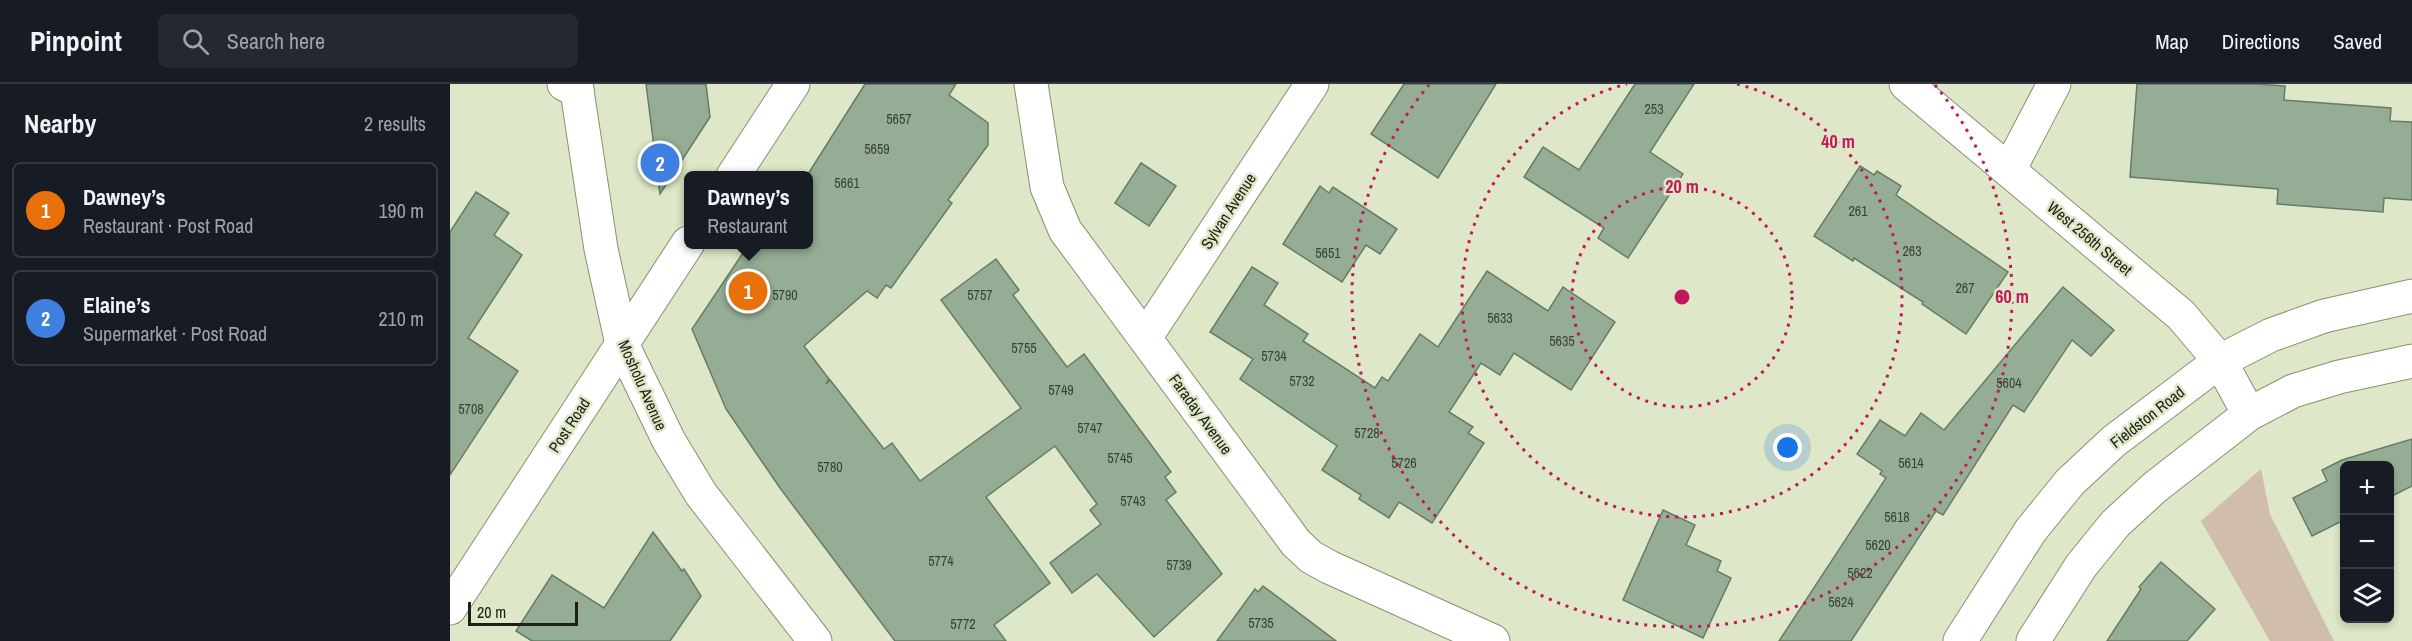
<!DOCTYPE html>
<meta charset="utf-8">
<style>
body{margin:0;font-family:"Archivo Narrow",sans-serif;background:#242831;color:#f1f3f6}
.controls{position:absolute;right:18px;bottom:18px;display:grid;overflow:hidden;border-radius:9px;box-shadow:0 3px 9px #0003}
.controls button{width:54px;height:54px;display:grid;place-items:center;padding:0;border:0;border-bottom:2px solid #363941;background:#171b24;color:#f1f3f6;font:30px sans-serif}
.scale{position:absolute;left:18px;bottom:15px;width:110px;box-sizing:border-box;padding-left:6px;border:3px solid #1c1f13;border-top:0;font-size:16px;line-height:21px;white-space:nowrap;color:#1c1f13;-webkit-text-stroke:4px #dee7c7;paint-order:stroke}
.you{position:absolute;left:1338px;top:364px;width:21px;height:21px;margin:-15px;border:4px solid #fff;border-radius:50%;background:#1a73e8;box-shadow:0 0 0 9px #1a73e833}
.badge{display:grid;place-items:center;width:39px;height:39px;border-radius:50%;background:#2f6fa6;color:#fff;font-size:20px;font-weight:700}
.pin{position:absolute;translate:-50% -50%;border:3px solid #fff;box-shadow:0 2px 6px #0006}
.popup{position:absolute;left:234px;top:87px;width:129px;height:78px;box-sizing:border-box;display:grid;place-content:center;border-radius:9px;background:#171b24;filter:drop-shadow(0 2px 4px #0005);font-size:20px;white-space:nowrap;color:#9ea1a6}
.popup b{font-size:22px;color:#f1f3f6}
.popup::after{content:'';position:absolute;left:50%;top:100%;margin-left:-12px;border:12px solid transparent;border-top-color:#171b24}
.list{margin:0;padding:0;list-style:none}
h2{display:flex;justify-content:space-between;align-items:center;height:78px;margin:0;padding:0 24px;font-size:26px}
h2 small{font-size:20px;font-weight:400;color:#9ea1a6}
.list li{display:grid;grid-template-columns:39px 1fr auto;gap:18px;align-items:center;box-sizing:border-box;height:96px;margin:0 12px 12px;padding:0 12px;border:2px solid #363941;border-radius:9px}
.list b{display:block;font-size:22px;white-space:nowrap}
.list p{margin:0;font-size:20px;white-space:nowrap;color:#9ea1a6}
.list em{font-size:20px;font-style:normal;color:#9ea1a6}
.icon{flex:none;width:33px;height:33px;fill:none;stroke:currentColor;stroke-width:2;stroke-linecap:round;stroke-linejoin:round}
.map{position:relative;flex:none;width:1962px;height:557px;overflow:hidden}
header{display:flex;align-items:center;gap:36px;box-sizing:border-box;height:84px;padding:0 30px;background:#171b24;border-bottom:2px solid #363941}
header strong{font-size:28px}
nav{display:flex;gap:33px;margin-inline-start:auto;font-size:21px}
.search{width:420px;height:54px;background:#242831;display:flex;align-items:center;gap:15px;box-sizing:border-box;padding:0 21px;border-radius:9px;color:#9ea1a6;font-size:22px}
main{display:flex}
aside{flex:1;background:#171b24}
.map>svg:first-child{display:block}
.green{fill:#d0beaa}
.building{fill:#95ad95;stroke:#657c66;stroke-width:1.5}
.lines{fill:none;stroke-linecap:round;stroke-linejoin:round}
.minor-casing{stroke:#889072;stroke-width:35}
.major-casing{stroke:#889072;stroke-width:35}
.minor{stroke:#fff;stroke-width:33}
.major{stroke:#fff;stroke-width:33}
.ring{fill:none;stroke:#c2185b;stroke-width:3;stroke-dasharray:3 6}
.labels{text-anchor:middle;stroke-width:5;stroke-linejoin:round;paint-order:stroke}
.number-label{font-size:14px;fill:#3a4234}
.street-label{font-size:16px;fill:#1c1f13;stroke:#dee7c7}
.centre{fill:#c2185b;stroke:#dee7c7;stroke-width:3}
.ring-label{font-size:18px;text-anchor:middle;font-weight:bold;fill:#c2185b;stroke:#dee7c7;stroke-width:5;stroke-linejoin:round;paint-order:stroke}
</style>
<header>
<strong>Pinpoint</strong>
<div class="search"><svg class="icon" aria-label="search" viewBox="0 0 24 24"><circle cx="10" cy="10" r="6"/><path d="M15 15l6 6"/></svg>Search here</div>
<nav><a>Map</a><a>Directions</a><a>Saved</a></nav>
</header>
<main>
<aside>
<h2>Nearby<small>2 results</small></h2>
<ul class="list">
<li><span class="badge" style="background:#e8710a">1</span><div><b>Dawney’s</b><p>Restaurant · Post Road</p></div><em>190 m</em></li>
<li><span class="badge" style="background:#3f7fe0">2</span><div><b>Elaine’s</b><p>Supermarket · Post Road</p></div><em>210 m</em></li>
</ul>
</aside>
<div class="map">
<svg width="1962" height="557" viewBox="0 0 1962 557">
<rect width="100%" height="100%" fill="#dee7c7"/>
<path class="green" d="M1811,385l9,45 64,127h-64l-69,-120z"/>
<g class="building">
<path d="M196,0h60l4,33 -50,77z"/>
<path d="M415,0h91l-7,11 39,28v22l-40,55 4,3 -61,85 -5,-3 -9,13 -10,-7 -63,55 25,33 -3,5 4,-4 54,69 8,-6 28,38 101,-73 -80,-108 55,-41 23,31 -6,5 54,72 17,-13 87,118 -6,5 11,15 -10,8 56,74 -68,63 -57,-63 -25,19 -22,-30 51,-39 -11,-14 7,-6 -42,-58 -69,51 64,86 -56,42 12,16h-111l-115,-153 -54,-79 -34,-80 57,-85h59v-70z"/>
<path d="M954,0h92l-58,94 -67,-44z"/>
<path d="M1185,0h59l-44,68 33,22 -55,84 -30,-20 6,-10 -80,-51 19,-30 36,23z"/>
<path d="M1687,0h119l29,2 -1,14 107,8 -1,13 22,1v78l-28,-2 -1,14 -106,-8 1,-15 -148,-12z"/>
<path d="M691,79l35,23 -27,40 -34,-23z"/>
<path d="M1410,82l14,9 3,-4 24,15 -5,9 112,77 -42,62 -44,-30 1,-2 -69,-44 -1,3 -39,-25z"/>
<path d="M870,102l9,7 4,-6 64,42 -17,25 -14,-9 -24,37 -59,-38z"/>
<path d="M26,108l33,21 -15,22 28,20 -54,83 50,33 -68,104v-243z"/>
<path d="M802,183l26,16 -14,22 44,29 -5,7 72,47 7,-11 6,4 32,-47 18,13 49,-76 61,40 15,-24 52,35 -44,68 -57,-37 -14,22 -19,-12 -32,49 24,15 -5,6 16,10 -52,80 -33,-21 -10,16 -30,-19 2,-4 -39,-25 15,-24 -97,-67 13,-20 -43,-27z"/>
<path d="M1613,203l51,43 -23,26 -19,-16 -48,72 -11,-7 -70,110 -7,-4 -85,130h-72l107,-163 -6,-4 2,-3 -25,-17 23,-34 25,16 16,-23 23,17z"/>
<path d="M1962,355v47l-22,11v-32h-46v55l-32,16 -19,-38 34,-17 -5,-11 20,-10z"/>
<path d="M1213,426l32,15 -9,20 35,16 -4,10 14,7 -28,60 -80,-38z"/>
<path d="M203,448l29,39 2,-2 17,27 -31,45h-138l-16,-10 36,-56 52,33z"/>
<path d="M1711,478l54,47 -28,32h-80l34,-52 -2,-2z"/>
<path d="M813,502l73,55h-119l38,-52 3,3z"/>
</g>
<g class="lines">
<defs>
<g id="minor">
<path d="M126,0l25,165 21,95 47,97 32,53 114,147"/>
<path d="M581,0l16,103 18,43 231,313 15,14 18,10 164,74"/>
<path d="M1456,0l275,231 39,46 29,53"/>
<path d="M1559,86l45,-86"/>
<path d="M283,92l60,-92"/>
<path d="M695,254l167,-254"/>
<path d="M0,524l238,-365"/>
<path d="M1510,557l71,-111 39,-48 44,-41 106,-80 51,-26 53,-19 88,-20"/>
<path d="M1583,557l48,-75 34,-42 39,-36 95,-74 44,-23 46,-14 73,-16"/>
</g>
<path id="major" d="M114,0l13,6"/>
</defs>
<use href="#minor" class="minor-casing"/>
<use href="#major" class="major-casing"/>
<use href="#minor" class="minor"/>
<use href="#major" class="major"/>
</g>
<g class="ring">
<circle cx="1232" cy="213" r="110"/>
<path d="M1287 0A220 220 0 1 1 1177 0"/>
<path d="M1485 1A330 330 0 1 1 979 1"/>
</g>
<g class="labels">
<g class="number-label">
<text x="1204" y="30">253</text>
<text x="449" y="40">5657</text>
<text x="427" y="70">5659</text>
<text x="397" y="104">5661</text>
<text x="1408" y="132">261</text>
<text x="1462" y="172">263</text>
<text x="878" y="174">5651</text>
<text x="1515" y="209">267</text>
<text x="335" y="216">5790</text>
<text x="530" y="216">5757</text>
<text x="1050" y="239">5633</text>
<text x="1112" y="262">5635</text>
<text x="574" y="269">5755</text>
<text x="824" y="277">5734</text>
<text x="852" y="302">5732</text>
<text x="1559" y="304">5604</text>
<text x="611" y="311">5749</text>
<text x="21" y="330">5708</text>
<text x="640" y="349">5747</text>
<text x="917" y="354">5728</text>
<text x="670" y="379">5745</text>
<text x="954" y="384">5726</text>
<text x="1461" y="384">5614</text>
<text x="380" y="388">5780</text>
<text x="683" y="422">5743</text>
<text x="1447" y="438">5618</text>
<text x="1428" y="466">5620</text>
<text x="491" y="482">5774</text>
<text x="729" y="486">5739</text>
<text x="1410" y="494">5622</text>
<text x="1391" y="523">5624</text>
<text x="811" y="544">5735</text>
<text x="513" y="545">5772</text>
</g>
<g class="street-label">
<text transform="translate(778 127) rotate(-57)" y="6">Sylvan Avenue</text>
<text transform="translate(1640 154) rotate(40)" y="6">West 256th Street</text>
<text transform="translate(193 301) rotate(66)" y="6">Mosholu Avenue</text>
<text transform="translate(751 330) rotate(54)" y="6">Faraday Avenue</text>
<text transform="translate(1697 333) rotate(-38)" y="6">Fieldston Road</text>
<text transform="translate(119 341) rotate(-57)" y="6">Post Road</text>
</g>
</g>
<circle cx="1232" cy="213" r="9" class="centre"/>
<g class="ring-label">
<text x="1388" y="64">40 m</text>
<text x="1232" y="109">20 m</text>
<text x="1562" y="219">60 m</text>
</g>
</svg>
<div class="controls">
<button>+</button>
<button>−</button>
<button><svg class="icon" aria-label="layers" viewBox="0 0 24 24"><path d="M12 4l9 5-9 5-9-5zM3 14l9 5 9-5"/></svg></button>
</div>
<div class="scale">20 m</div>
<div class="you"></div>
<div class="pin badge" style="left:298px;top:207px;background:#e8710a">1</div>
<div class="popup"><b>Dawney’s</b>Restaurant</div>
<div class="pin badge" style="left:210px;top:79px;background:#3f7fe0">2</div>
</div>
</main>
